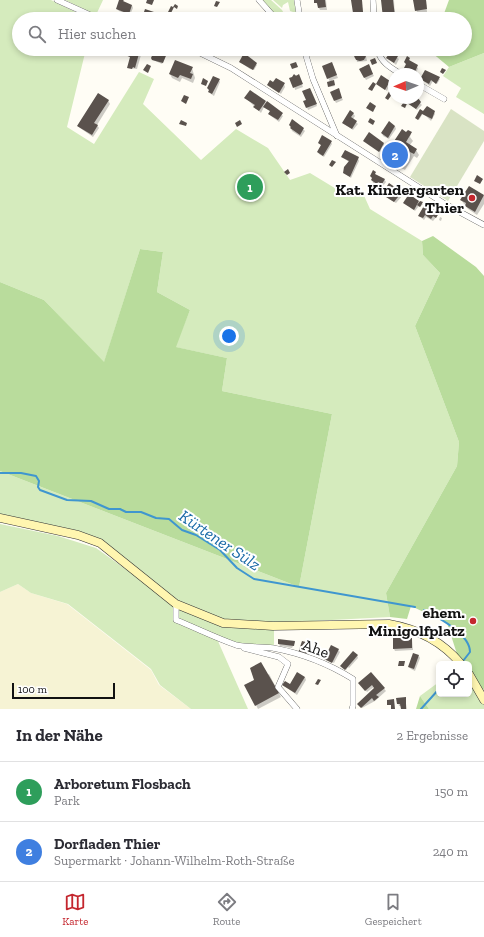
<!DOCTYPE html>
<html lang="de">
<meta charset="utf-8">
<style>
body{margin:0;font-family:"Zilla Slab",serif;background:#f7f7f7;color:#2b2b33}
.controls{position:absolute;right:12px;bottom:12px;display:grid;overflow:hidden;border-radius:6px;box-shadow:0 2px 6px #0003}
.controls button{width:36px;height:36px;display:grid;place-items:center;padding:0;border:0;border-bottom:1px solid #e1e1e2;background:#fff;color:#2b2b33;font:20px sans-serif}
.compass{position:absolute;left:388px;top:68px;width:36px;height:36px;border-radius:50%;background:#fff;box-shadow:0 2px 6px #0003;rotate:268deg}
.scale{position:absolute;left:12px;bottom:10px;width:103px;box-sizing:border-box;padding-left:4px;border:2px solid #111;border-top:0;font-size:11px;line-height:14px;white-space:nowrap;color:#111;-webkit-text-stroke:3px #fff;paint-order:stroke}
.you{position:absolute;left:229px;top:336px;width:14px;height:14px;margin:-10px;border:3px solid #fff;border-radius:50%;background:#1a73e8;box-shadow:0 0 0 6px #1a73e833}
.badge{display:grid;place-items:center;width:26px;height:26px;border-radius:50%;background:#c4262e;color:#fff;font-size:13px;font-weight:700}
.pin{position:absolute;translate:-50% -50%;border:2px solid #fff;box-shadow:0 1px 4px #0006}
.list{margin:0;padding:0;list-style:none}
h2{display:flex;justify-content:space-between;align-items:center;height:52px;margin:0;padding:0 16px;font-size:17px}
h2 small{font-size:13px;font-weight:400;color:#7c7c81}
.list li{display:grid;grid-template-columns:26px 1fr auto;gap:12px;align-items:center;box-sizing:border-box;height:60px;padding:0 16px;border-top:1px solid #e1e1e2}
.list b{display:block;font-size:15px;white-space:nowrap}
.list p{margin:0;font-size:13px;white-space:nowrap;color:#7c7c81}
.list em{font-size:13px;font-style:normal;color:#7c7c81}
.icon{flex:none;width:22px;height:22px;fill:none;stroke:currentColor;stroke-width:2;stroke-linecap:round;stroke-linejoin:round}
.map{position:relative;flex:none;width:484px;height:709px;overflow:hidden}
.search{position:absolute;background:#fff;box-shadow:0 2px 6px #0003;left:12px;right:12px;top:12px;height:44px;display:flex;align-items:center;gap:10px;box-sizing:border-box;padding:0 14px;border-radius:22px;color:#7c7c81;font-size:15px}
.sheet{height:172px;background:#fff}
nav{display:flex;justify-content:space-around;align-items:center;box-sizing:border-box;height:56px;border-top:1px solid #e1e1e2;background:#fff;font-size:11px;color:#7c7c81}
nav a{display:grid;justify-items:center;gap:2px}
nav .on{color:#c4262e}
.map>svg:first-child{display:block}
.farmland{fill:#f6f3d4}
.green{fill:#d5ebbd}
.forest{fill:#b9dc9c}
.cemetery{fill:#d9e3c4}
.shadow{fill:#0003}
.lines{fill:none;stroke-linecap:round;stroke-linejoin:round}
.stream{stroke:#3f96cf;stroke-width:2}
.building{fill:#5a524d}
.minor-casing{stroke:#444;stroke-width:6}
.secondary-casing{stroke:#333;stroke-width:9}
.minor{stroke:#fff;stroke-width:5.5}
.secondary{stroke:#fff6b0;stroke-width:8}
.poi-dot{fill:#c4262e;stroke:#fff;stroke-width:1.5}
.labels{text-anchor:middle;stroke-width:4;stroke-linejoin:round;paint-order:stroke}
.poi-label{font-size:16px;font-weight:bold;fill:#111;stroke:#fff;text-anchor:end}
.street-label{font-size:16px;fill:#111;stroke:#fff}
.water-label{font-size:17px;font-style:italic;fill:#1768a6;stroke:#fff}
</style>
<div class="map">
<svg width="484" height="709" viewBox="0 0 484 709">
<rect width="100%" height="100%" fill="#fffdf5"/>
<path class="farmland" d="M18,584l13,9 36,11 84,66 8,15 32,24h-191v-117z"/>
<g class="green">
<path d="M0,0h51l39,19h-71v30h67l-19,78 27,17 45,-72 15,7 -11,25 58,56 35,-31 32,19 22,32 20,-7 28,17 24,1 8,18 52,32 1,14 17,18 -25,53 44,116 -2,24 -71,127 4,24 -117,6 -50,-1 -46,-19 -77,-61 -100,-26v-45l299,116 33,-173 -110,-23 5,-33 -52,-11 15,-37 -33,-18 6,-40 -23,-3 -36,114 -60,-63 -44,-18z"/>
<path d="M65,0h38l-7,15z"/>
<path d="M261,0h10l11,10 5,9h-8z"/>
<path d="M273,0h21l2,13 -6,-2 -2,-9 -5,3 -1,3z"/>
<path d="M484,53v61l-28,-17 5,-9 -18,-12 6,-9z"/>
<path d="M0,524l58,12 38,12 80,57 -1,15 42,19 31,70h-57l-31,-24 -9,-16 -83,-65 -37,-11 -13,-9 -18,8z"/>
<path d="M177,606l20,9 77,12v20l-35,-3 -62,-24z"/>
<path d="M469,679l15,26v4h-55l-9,-13 19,-14v12h30z"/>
</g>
<g class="forest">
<path d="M449,0h35v53l-35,14 -18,-15 1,-3h33v-30h-23z"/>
<path d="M433,236l43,31 8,9v412l-1,4 -14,-20v-8h-5l-7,-10 -10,-31 -36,-17 -4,13 -17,-2 -4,-24 71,-127 2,-24 -44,-116 25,-53 -17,-18 -1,-14z"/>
<path d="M140,249l23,3 -6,40 33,18 -14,37 51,11 -5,33 110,23 -33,173 -299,-116v-189l44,18 60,62z"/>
<path d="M420,696l9,13h-13z"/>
</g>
<path class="cemetery" d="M451,109l33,22v10l-36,60 -38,-24z"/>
<g class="shadow">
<path d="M315,0h11l1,10h-7z"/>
<path d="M361,0l2,14 -8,1 -1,-3z"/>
<path d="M382,0h12l1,18 5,-1v2h-16z"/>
<path d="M415,0h11l1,12 -10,1z"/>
<path d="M132,5l1,3 -3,7 -11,-4 -2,-2z"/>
<path d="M156,14l1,5 -14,-1z"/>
<path d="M100,49h11l-1,4 -9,-1z"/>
<path d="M128,49l9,1 4,5 -4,14 -9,-1 3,-10 -4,-3z"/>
<path d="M224,49h9l-1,4z"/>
<path d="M317,49h7v1l-6,1z"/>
<path d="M365,51l2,10 -10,1 -2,-10z"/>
<path d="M391,53l8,6 -3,6 -8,-7z"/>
<path d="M165,54l1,2 -4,8 -9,-4z"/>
<path d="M410,59l-1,2 9,7 -2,6h-5l-6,-6 2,-4 -2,-1z"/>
<path d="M240,62h14l3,3 -3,5 -4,-1z"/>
<path d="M368,65l6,11 -8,4 -6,-11z"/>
<path d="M333,66l5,12 -6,2 3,6 -6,1 -1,-4 2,-1 -7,-15z"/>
<path d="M192,68l3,10 -2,5 -11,-5 -2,4 -8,-4 -2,-4z"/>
<path d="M293,75h5l5,12 -8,3z"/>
<path d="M435,76l5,3 -3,5 -4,-3 -3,5 -9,-7z"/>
<path d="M219,80l1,2 -6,14 -3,-2 -3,-6z"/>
<path d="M389,81l1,3 -3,7 -10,-7z"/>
<path d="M284,84l1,3 -4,7 -12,-9z"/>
<path d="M311,92l6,14 -9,4 -3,-9 2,-1z"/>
<path d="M339,92l4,8 -7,3 -1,-2z"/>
<path d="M246,98l19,4 18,14 -4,6 -8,-6 -2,-2 2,-2 -7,-5 -3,6z"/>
<path d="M411,98h4l7,7 -5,5 -9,-7 -3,5 -2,-2z"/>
<path d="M108,100l2,4 -13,21 2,3 -6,9 -13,-9 -2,-2z"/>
<path d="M434,112l1,2 -4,7 -8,-8 -4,7 -3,-2 8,-5z"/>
<path d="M353,113l2,3 -2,3 5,5 -5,6 -10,-7z"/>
<path d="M290,125l13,4 2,2 -4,6 -9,-6z"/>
<path d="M395,126l1,3 -7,10 -6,-3 -1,-3z"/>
<path d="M411,133l-1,4 3,4 -4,5 7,4 3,5 -2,3 -3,-2 -9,14 -16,-9 -3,-6 20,-21z"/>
<path d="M364,141l20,3v1l-4,7z"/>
<path d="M331,142l1,2 -8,13 -5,-3 -1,-2 4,-6 -3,-3z"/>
<path d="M342,157l16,1 1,3 -8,17 -7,-5 5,-11z"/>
<path d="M375,173v2l9,4 2,3 -3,4 -10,-3 -1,-3z"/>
<path d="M469,187l15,9v8l-7,11 -9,-6 -7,-9z"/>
<path d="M386,189l15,3 2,3 -7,8 -7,-4 -2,-2 3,-4z"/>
<path d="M418,202l5,2 -3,3 -1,-1 -4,5 -11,-8z"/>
<path d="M425,206l13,9 -5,6 -7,-4 -2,3 -5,-4z"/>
<path d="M440,217l2,1 -1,3 -2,-1z"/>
<path d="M412,639l1,11 -18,1 -1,-2z"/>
<path d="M295,642l-3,6 -12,-2 -1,-2z"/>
<path d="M309,644l1,2 -3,11 -7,-2z"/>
<path d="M338,650l2,2 -6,11 -9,-5z"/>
<path d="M357,655l1,3 -9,10 -1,-1 -2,3 -4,-3z"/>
<path d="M419,656l1,2 -5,13 -4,-2 -2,-2z"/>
<path d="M371,673l15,18 -11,10 -13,7 -4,-4 17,-15 -1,-2 -7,5 -6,-7z"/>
<path d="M269,674l12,23 -23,12 -12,-24z"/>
<path d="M305,677l1,3 -9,15 -14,-10h7z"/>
<path d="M397,698h8l2,11h-5v-3h-3z"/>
</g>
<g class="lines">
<g class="stream">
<path d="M0,473h21l15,3 3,5 -1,6 2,3 27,10 24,1 18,8h11l6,3h15l15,6 13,1 13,11 14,5 24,15 17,18 17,11 161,28"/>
<path d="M424,610c15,8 46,24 46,42l-7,9"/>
<path d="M421,709l18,-20"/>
</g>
</g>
<g class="building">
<path d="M119,0h5l-1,1 9,4 -3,9 -13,-5z"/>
<path d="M147,0h7l-2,5 -6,-2z"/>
<path d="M314,0h11l1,7 -8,1 -1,-5h-3z"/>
<path d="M351,0h11l1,12 -10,1z"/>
<path d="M381,0h12l2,16 5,-1v3h-17z"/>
<path d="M413,0h13l1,9 -12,2z"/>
<path d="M216,1l4,1 -3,5 -3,-1z"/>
<path d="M175,4l3,2 -1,3 -3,-2 -3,6 -3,-1 3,-6 2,1z"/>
<path d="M145,9l12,4 -2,6 -13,-1z"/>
<path d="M335,14l1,5h-7l-1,-4z"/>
<path d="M173,16l8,3h-9z"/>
<path d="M97,49h12v2z"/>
<path d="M127,49l13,1 -5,18 -2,-1 -1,2 -5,-1 3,-11 -5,-2z"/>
<path d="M155,49l12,4 -4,10 -11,-3 -1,-2z"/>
<path d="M287,49h6l2,2 -5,4z"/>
<circle cx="360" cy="55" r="6"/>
<path d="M391,51l7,5 -4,7 -8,-5z"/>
<path d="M244,53l13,10 -4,7 -14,-8z"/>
<path d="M407,56l3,2 -1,2 9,5 -4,9 -10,-6 2,-4 -2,-2z"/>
<path d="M375,58l2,5 -5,2 -2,-5z"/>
<path d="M175,60l18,7 -3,6 3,1 -2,5 -11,-4 -2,3 -9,-4z"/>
<path d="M296,62l2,5 -6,2 -2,-5z"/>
<path d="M332,62l5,13 -10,4 -5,-13z"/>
<path d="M147,64l4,2 -3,7 -5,-3z"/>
<path d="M369,64l4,10 -9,4 -5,-9z"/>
<path d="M442,68l4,2 -3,4 -3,-2z"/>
<path d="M425,70l15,7 -4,7 -5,-4 -2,4 -9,-5z"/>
<path d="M294,74l2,2 3,-2 4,10 -10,4 -4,-10 3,-1z"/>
<path d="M381,75l9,6 -5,9 -9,-6 -4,7 -4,-2 5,-7 3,2z"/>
<path d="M213,76l7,3 -8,15 -4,-2 1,-2 -2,-2z"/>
<path d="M203,78l5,3 -2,5 -5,-2z"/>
<path d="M276,78l9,5 -6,10 -12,-8 3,-5 3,2z"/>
<path d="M334,80l1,5 -7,2 -1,-5z"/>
<path d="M310,88l7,16 -11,4 -3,-7 3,-1 -4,-9z"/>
<path d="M339,88l3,10 -8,3 -4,-9z"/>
<path d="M250,90l16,11 -7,10 -6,-4 2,-2 -11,-7z"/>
<path d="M390,90l4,4 -1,-1 -5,7 -3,-2z"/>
<path d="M98,93l11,7 -15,23 4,2 -6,10 -15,-9z"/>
<path d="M184,95l5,2 -3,7 -5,-3z"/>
<path d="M409,98h9l3,4 -5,7 -9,-6 -2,5 -4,-2 5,-7z"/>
<path d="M267,101l16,12 -5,7 -10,-6 2,-3 -7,-4z"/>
<path d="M370,102l6,4 -3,6 -7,-4z"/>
<path d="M427,106l8,5 -3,8 -10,-5 -4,6 -3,-2 5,-9 3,2z"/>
<path d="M350,110l4,3 -3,4 6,4 -5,8 -10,-6z"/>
<path d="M370,118l5,3 -2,4 -5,-3z"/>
<path d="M292,119l12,9 -4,7 -10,-7 1,-1 -2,-2z"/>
<path d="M181,120l6,3 -1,3 -7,-2z"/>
<path d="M240,120l2,4 -5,3 -2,-4z"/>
<path d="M389,121l6,5 -7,12 -7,-5z"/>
<path d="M402,129l4,3 2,-2 4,2 -6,10 11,7 -3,5 -4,-2 -8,14 -17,-11z"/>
<path d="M369,132l15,11 -5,9 -16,-11z"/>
<path d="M322,135l10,6 -9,15 -6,-4 4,-7 -3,-2z"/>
<path d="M345,150l14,7 -9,20 -7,-4 1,-6 5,-6 -8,-4z"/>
<path d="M332,160l4,2 -4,5 -3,-2z"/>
<path d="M288,169l2,4 -3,2 -3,-3z"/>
<path d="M373,170l3,2 -1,2 10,5 -3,5 -4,-2 -1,2 -6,-4 1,-2 -2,-2z"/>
<path d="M477,175l6,4 -3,5 -6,-3z"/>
<path d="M389,183l13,9 -8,10 -8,-5 3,-5 -4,-3z"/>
<path d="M469,186l15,9 -9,17 -10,-6 1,-3 -6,-3z"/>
<path d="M409,194l10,7 -5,9 -11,-7z"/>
<path d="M420,201l3,1 -3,5 -3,-2z"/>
<path d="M425,204l14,9 -3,5 -3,-2 -2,3 -6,-4 -2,3 -5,-2z"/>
<path d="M393,637l19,1v10l-19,1z"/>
<path d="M278,639l17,2 -1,5 -16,-2z"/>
<path d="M302,641l8,2 -4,12 -8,-2z"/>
<path d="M331,645l8,4 -7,14 -8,-4z"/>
<path d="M353,651l5,4 -13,15 -5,-4z"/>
<path d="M413,653l6,2 -5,14 -6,-2z"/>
<path d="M399,661h6l-1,5h-6z"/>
<path d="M261,662l18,31 -24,13 -11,-21 10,-5 -4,-12z"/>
<path d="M297,672l8,5 -10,16 -13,-8 3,-4 5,3z"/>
<path d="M371,672l14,16 -9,7 3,2 -5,4 -2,-3 -11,10 -4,-4 17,-16 -2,-3 -7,6 -7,-8z"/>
<path d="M318,679l3,1 -3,5 -3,-1z"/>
<path d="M406,697v12h-5l-1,-5h-3l-1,-6z"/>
<path d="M394,699l1,10h-4v-4h-4v-5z"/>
</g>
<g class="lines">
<defs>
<g id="minor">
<path d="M57,0l42,19"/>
<path d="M259,0l17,19"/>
<path d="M297,0l3,19"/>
<path d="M373,0l1,19"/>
<path d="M192,49l39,19 214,136 39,21"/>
<path d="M304,49l9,30 24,57"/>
<path d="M377,49c4,13 12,18 24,25"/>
<path d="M418,84l26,15"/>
<path d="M176,604v16c20,8 40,18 60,25 12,3 25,1 37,3 27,5 56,16 80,31v27l-1,3"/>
<path d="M244,648l35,9 9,7 -10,23 19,22"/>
</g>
<g id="secondary">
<path d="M0,518l78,17 22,8 76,61 47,19 50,3 116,-2c29,5 53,17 72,40"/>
<path d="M469,674l15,26"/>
</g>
</defs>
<use href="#minor" class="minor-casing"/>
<use href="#secondary" class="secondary-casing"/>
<use href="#minor" class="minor"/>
<use href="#secondary" class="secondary"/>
</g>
<g class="poi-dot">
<circle cx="472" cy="198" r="4"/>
<circle cx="473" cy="621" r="4"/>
</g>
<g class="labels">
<g class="poi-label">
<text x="464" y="195">Kat. Kindergarten<tspan x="464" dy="18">Thier</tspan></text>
<text x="465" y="618">ehem.<tspan x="465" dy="18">Minigolfplatz</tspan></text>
</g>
<g class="street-label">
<text transform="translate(316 648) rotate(20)" y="6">Ahe</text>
</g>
<g class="water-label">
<text transform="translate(220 540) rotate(34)" y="6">Kürtener Sülz</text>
</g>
</g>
</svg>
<div class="controls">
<button><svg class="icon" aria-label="locate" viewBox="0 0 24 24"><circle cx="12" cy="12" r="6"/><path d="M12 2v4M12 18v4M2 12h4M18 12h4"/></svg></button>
</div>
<svg class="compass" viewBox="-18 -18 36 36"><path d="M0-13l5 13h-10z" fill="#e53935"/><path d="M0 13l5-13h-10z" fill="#7c7c81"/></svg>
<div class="scale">100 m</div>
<div class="you"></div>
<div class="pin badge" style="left:250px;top:187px;background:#2e9e5b">1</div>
<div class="pin badge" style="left:395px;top:155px;background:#3f7fe0">2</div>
<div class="search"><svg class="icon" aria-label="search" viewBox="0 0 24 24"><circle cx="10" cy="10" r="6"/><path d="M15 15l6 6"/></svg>Hier suchen</div>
</div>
<section class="sheet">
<h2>In der Nähe<small>2 Ergebnisse</small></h2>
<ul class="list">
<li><span class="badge" style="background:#2e9e5b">1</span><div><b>Arboretum Flosbach</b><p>Park</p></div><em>150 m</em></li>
<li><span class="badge" style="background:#3f7fe0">2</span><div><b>Dorfladen Thier</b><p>Supermarkt · Johann-Wilhelm-Roth-Straße</p></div><em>240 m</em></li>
</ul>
</section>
<nav>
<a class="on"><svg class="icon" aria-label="map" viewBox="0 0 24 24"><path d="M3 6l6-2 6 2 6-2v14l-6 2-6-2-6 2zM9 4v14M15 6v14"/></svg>Karte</a>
<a><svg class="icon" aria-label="directions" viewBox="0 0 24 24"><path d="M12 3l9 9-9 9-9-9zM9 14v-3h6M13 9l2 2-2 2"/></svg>Route</a>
<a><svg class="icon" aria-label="saved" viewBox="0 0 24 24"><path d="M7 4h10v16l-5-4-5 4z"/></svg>Gespeichert</a>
</nav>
